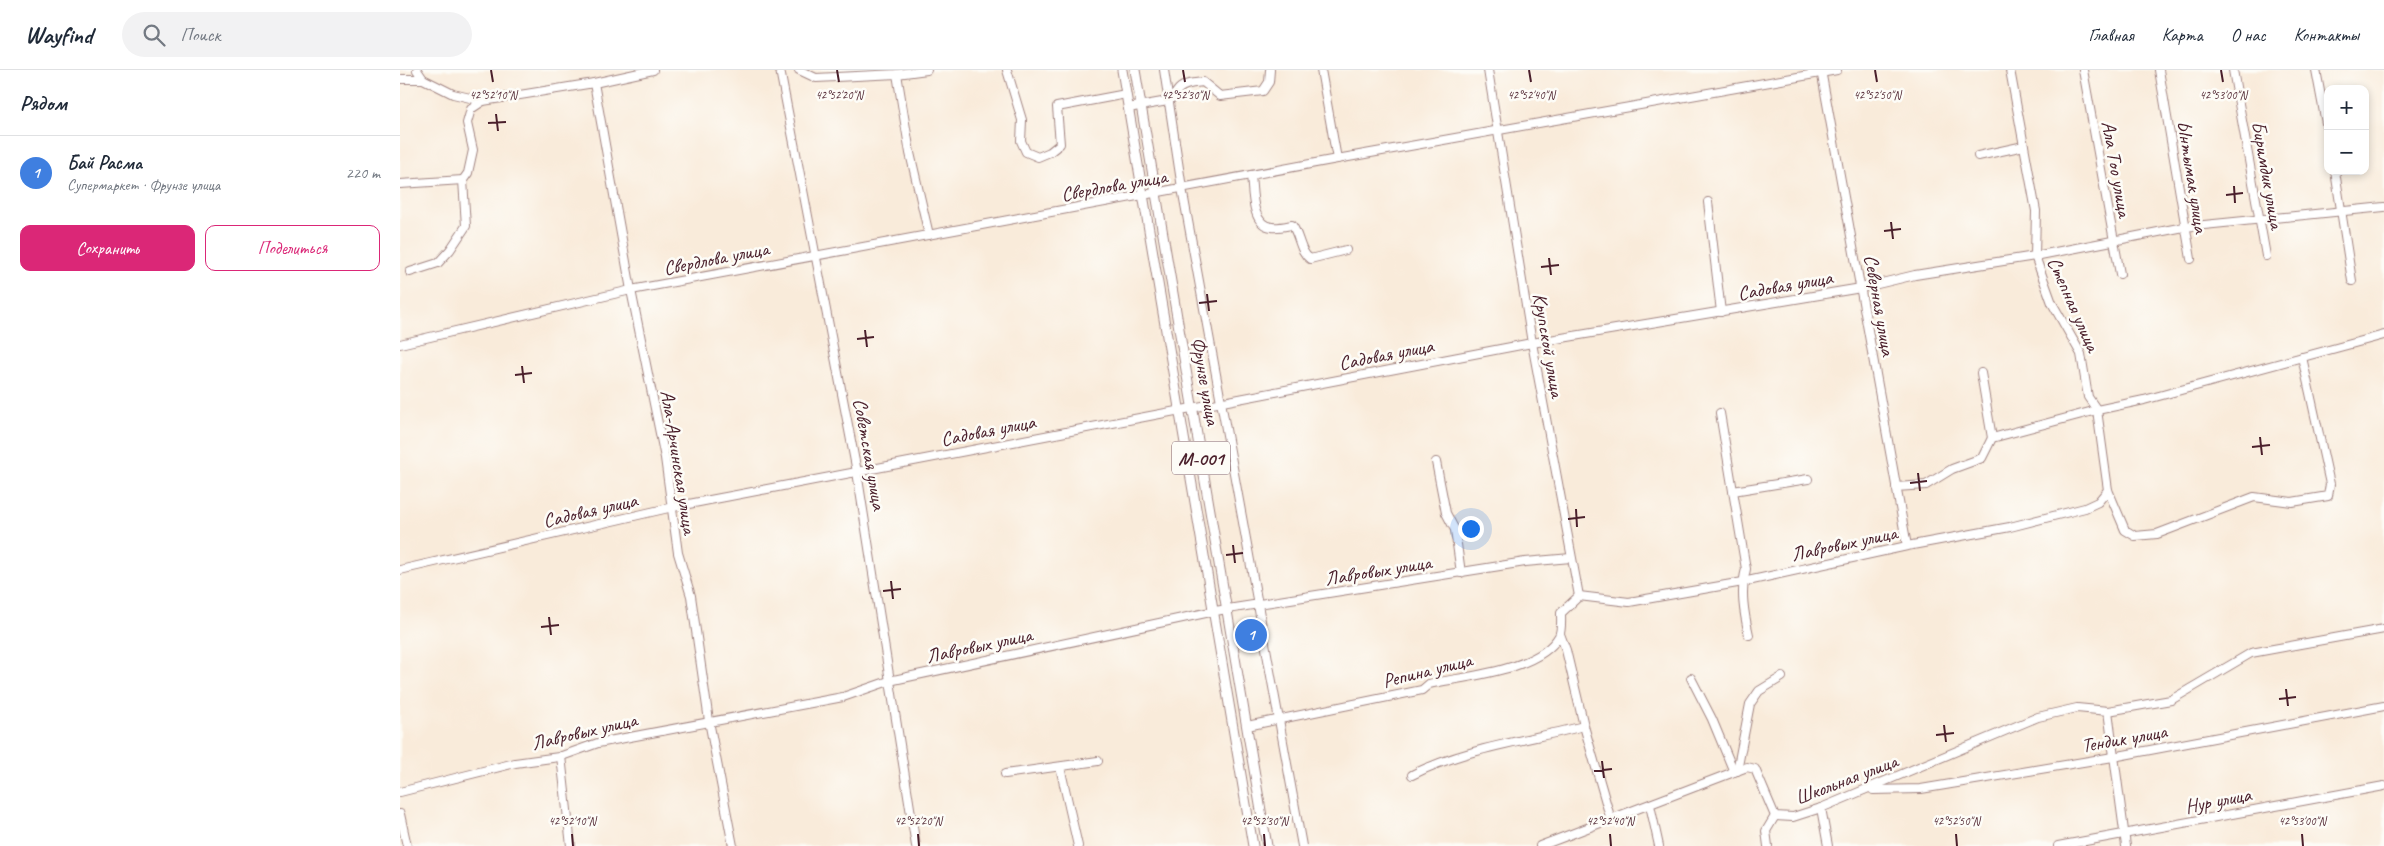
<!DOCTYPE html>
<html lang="ru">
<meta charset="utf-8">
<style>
body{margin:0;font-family:Caveat,sans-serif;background:#f2f2f3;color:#1f2937}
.controls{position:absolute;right:15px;top:15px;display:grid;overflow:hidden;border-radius:10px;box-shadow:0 2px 8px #0003}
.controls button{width:45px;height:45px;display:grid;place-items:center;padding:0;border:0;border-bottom:1px solid #e0e1e3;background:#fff;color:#1f2937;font:25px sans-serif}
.you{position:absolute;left:1070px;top:458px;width:18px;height:18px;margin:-12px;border:4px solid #fff;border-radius:50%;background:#1a73e8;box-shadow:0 0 0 8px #1a73e833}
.badge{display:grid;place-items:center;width:32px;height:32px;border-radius:50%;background:#db2777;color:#fff;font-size:16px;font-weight:700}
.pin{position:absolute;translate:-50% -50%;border:2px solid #fff;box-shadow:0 1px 5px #0006}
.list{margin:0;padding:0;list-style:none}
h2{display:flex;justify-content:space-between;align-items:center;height:65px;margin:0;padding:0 20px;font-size:21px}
h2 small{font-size:16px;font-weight:400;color:#747a83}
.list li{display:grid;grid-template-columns:32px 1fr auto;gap:15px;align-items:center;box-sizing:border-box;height:75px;padding:0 20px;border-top:1px solid #e0e1e3}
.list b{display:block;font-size:19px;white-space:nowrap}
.list p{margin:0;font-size:16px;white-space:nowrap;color:#747a83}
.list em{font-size:16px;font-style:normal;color:#747a83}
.actions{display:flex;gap:10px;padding:15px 20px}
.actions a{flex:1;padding:11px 0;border:1px solid #db2777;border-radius:10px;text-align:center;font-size:18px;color:#db2777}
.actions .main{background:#db2777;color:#fff}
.icon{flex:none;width:28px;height:28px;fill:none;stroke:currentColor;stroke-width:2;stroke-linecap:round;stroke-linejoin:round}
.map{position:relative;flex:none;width:1984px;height:776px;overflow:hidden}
header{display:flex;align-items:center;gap:30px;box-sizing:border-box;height:70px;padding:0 25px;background:#fff;border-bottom:1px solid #e0e1e3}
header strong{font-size:24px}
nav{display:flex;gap:28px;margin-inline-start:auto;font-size:18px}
.search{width:350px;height:45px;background:#f2f2f3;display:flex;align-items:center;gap:12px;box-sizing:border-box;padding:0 18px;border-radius:28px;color:#747a83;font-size:19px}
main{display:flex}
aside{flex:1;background:#fff}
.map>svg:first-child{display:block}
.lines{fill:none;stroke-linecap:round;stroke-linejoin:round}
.minor-casing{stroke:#a28582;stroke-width:10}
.major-casing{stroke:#a28582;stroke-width:11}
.minor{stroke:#fff;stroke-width:8}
.major{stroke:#fff;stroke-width:9}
.ticks{fill:none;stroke:#4a1f2b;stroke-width:2}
.labels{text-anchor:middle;stroke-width:5;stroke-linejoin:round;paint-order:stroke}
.shield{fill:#fdfcf7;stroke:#806168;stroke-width:1}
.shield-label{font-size:19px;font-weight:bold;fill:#4a1f2b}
.street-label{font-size:20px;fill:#4a1f2b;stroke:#fdfcf7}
.ticks-label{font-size:12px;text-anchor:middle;fill:#4a1f2b;stroke:#fdfcf7;stroke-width:5;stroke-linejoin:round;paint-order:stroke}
</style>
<header>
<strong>Wayfind</strong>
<div class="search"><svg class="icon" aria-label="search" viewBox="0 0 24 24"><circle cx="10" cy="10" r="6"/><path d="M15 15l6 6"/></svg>Поиск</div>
<nav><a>Главная</a><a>Карта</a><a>О нас</a><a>Контакты</a></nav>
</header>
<main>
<aside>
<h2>Рядом<small></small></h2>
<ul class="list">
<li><span class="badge" style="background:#3f7fe0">1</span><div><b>Бай Расма</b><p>Супермаркет · Фрунзе улица</p></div><em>220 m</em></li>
</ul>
<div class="actions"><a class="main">Сохранить</a><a>Поделиться</a></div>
</aside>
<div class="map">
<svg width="1984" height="776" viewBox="0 0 1984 776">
<rect width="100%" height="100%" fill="#fdfcf7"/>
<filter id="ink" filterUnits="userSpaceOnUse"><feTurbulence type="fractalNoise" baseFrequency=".02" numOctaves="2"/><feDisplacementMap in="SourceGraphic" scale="10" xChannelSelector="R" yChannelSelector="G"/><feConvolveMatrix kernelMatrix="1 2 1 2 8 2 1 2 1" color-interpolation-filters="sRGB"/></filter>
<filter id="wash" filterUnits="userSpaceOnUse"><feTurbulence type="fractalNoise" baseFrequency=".0096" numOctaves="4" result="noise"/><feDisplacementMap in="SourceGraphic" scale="20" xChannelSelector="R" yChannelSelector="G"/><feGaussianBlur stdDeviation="1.12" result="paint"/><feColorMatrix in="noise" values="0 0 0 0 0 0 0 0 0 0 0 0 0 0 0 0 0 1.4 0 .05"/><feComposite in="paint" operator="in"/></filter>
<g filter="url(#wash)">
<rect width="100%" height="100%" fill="#f9ebda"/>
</g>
<g filter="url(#ink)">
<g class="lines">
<defs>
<g id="minor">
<path d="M17,0l6,9 30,15 30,7 111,-18 59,-13"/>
<path d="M380,0l77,402 59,374"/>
<path d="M399,0l17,8 81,-4 30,-4"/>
<path d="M607,0l15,50 -1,21 5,11 12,5 12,-5 10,-8 -3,-37 69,-13"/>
<path d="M764,0l18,118 120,658"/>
<path d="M921,0l16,89"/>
<path d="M1088,0l44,273 47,253"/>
<path d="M1421,0l86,476"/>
<path d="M1610,0l26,141 -1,45 17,47 29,51 7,43 9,13 11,80 17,40 10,6 22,-2 97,-37 38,5 36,-6 2,-12 -28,-127"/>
<path d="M1683,0l37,204"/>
<path d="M1759,0l32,189"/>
<path d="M1833,0l33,186"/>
<path d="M1916,0l12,64"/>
<path d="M497,4l13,79 19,82"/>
<path d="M0,9h23"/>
<path d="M194,13l37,207 34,168 13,95 13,43 18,125 24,125"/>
<path d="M728,38l40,-7c6,-3 7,-8 11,-12 6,-6 16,-6 24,-7l17,14 43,-5 6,-9 1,-12"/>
<path d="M1578,86l46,-10"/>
<path d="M1935,101l17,110"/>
<path d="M851,105c2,16 0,51 21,52 6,1 14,-1 20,-2 8,11 7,26 18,34l36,-9"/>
<path d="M0,114l63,-4"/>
<path d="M1308,132l13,110"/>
<path d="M10,202l28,-9 12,-13 16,-24 -3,-46 5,-7 5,-23 -6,-27 4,-14 12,-8"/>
<path d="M0,274l231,-54 706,-131 500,-89"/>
<path d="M1581,303l11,65"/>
<path d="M1320,343l26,156c-6,22 -2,44 3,66"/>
<path d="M1036,392l10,51 9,17 6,43"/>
<path d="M1496,417l30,-2 26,-16 30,-11 10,-20 105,-28 47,-10 240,-65"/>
<path d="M1333,421l75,-12"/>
<path d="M0,500l273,-63 859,-164 329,-55 54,-13 120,-19 149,-29 200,-20"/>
<path d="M1179,526l50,6 114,-20 164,-36 103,-19 75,-19 13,-6 10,-12"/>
<path d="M1160,564l6,16 18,76 27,94"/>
<path d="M1291,608l21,41 22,53"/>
<path d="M1708,641l18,135"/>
<path d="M847,656l175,-36 7,-6c37,-8 110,-13 130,-48 3,-6 2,-16 2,-23l18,-17"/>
<path d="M161,686l10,90"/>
<path d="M660,697l18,79"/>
<path d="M1337,701l13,-67 9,-13 23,-14"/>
<path d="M605,704l93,-13"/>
<path d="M1012,705c50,-26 117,-35 172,-49"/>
<path d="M1473,720l48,-1 192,-32 271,-51"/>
<path d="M0,722l115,-29 44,-6 39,-14 245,-46 46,-16 326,-70 310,-49 46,-4"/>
<path d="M1250,735l9,41"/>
<path d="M1421,738l7,38"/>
<path d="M0,744l7,32"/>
<path d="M1140,776l207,-79 8,2 20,47 18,1 28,-9 217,-91 39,-9 31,3 63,-11 80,-47 133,-24"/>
<path d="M1368,776l-2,-15 9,-15"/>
<path d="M1658,776l326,-60"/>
</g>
<g id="major">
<path d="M722,0l131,776"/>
<path d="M735,0l132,776"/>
</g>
</defs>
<use href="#minor" class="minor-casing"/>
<use href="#major" class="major-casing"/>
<use href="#minor" class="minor"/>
<use href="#major" class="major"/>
</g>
</g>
<path class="ticks" d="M91,0l2,12M437,0l2,12M783,0l2,12M1129,0l2,12M1475,0l2,12M1821,0l2,12M96,44l2,17M88,53l18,-1M1834,116l1,17M1826,125l17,-2M1491,152l2,17M1484,161l17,-2M1149,188l2,17M1141,197l18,-2M807,224l2,17M799,233l18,-2M465,260l2,17M457,269l17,-2M122,296l2,17M115,305l17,-2M1860,367l2,18M1852,377l18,-2M1518,403l2,18M1510,413l17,-2M1176,439l1,18M1168,449l17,-2M833,475l2,18M826,485l17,-2M491,511l2,18M483,521l18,-2M149,547l2,18M141,557l18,-2M1886,619l2,17M1879,629l17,-2M1544,655l2,17M1536,665l18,-2M1202,691l2,17M1194,701l18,-2M172,764l1,12M518,764l1,12M864,764l1,12M1210,764l1,12M1556,764l1,12M1902,764l1,12"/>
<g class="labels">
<rect class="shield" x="772" y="371.5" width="58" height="33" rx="4"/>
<g class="shield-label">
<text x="801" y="395">M-001</text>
</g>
<g class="street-label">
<text transform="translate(1717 99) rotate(80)" y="7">Ала Тоо улица</text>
<text transform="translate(1868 105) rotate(80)" y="7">Биримдик улица</text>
<text transform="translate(1793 107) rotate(81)" y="7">Ынтымак улица</text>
<text transform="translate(714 115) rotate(-10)" y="7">Свердлова улица</text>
<text transform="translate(316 188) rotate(-11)" y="7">Свердлова улица</text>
<text transform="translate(1385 215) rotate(-10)" y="7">Садовая улица</text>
<text transform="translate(1674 234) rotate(66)" y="7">Степная улица</text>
<text transform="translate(1480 235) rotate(80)" y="7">Северная улица</text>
<text transform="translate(1149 275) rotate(80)" y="7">Крупской улица</text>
<text transform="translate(986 284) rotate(-11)" y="7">Садовая улица</text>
<text transform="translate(806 311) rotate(80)" y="7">Фрунзе улица</text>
<text transform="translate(588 360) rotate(-11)" y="7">Садовая улица</text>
<text transform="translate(470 384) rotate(80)" y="7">Советская улица</text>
<text transform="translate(279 392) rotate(81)" y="7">Ала-Арчинская улица</text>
<text transform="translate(190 440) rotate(-13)" y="7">Садовая улица</text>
<text transform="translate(1444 473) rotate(-12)" y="7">Лавровых улица</text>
<text transform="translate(978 500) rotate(-9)" y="7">Лавровых улица</text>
<text transform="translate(579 575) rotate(-12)" y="7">Лавровых улица</text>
<text transform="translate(1027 600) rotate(-14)" y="7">Репина улица</text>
<text transform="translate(184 661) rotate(-13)" y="7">Лавровых улица</text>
<text transform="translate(1724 668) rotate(-10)" y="7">Тендик улица</text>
<text transform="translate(1446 709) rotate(-21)" y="7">Школьная улица</text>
<text transform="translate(1818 730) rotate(-11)" y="7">Нур улица</text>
</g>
</g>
<g class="ticks-label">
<text x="93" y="29">42°52'10"N</text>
<text x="439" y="29">42°52'20"N</text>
<text x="785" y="29">42°52'30"N</text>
<text x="1131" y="29">42°52'40"N</text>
<text x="1477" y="29">42°52'50"N</text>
<text x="1823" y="29">42°53'00"N</text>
<text x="172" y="755">42°52'10"N</text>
<text x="518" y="755">42°52'20"N</text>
<text x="864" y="755">42°52'30"N</text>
<text x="1210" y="755">42°52'40"N</text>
<text x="1556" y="755">42°52'50"N</text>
<text x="1902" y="755">42°53'00"N</text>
</g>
</svg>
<div class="controls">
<button>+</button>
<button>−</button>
</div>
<div class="you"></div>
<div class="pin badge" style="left:851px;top:565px;background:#3f7fe0">1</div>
</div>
</main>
